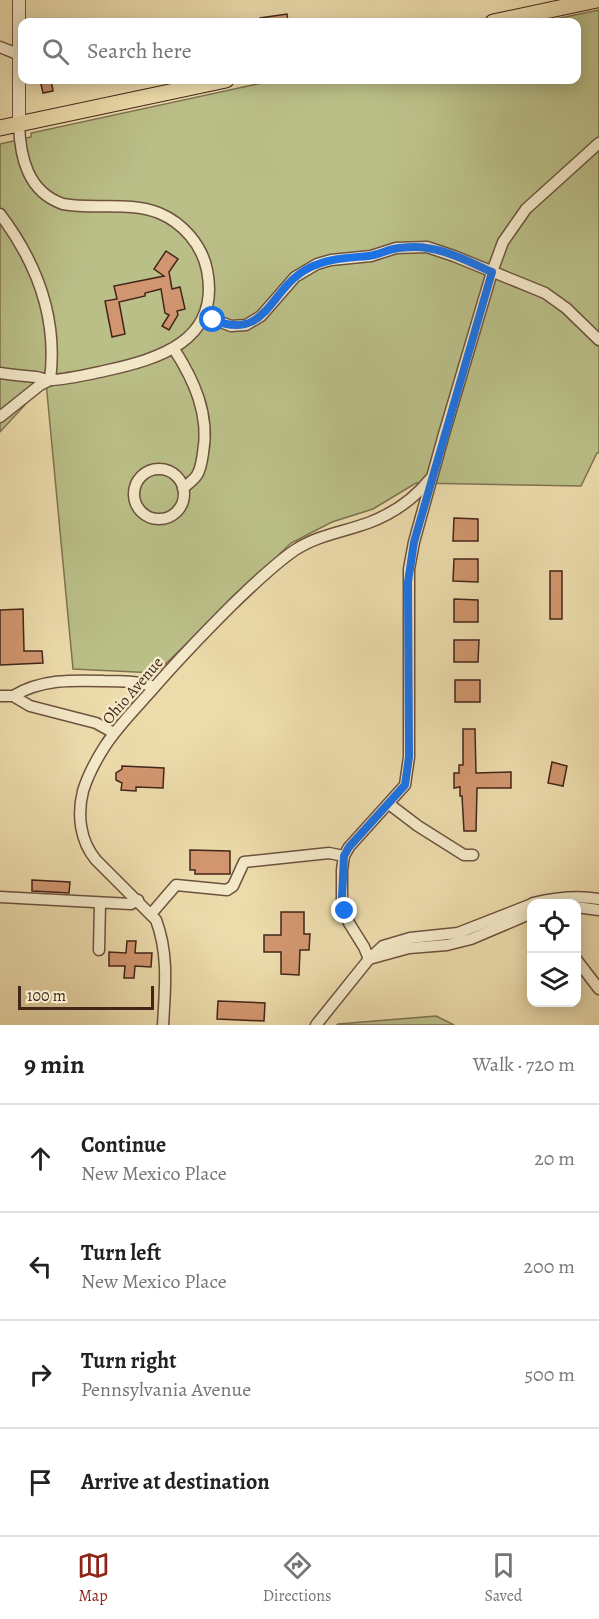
<!DOCTYPE html>
<meta charset="utf-8">
<style>
body{margin:0;font-family:Alegreya,serif;background:#f2f2f2;color:#222}
.controls{position:absolute;right:18px;bottom:18px;display:grid;overflow:hidden;border-radius:12px;box-shadow:0 3px 15px #0003}
.controls button{width:54px;height:54px;display:grid;place-items:center;padding:0;border:0;border-bottom:2px solid #e0e0e0;background:#fff;color:#222;font:30px sans-serif}
.scale{position:absolute;left:18px;bottom:15px;width:136px;box-sizing:border-box;padding-left:6px;border:3px solid #44251a;border-top:0;font-size:16px;line-height:21px;white-space:nowrap;color:#44251a;-webkit-text-stroke:4px #f3e8c8;paint-order:stroke}
.stop{position:absolute;width:18px;height:18px;margin:-14px;border:4px solid #1a73e8;border-radius:50%;background:#fff}
.stop.end{background:#1a73e8;border-color:#fff;box-shadow:0 2px 6px #0008}
.list{margin:0;padding:0;list-style:none}
h2{display:flex;justify-content:space-between;align-items:center;height:78px;margin:0;padding:0 24px;font-size:26px}
h2 small{font-size:20px;font-weight:400;color:#767676}
.list li{display:grid;grid-template-columns:39px 1fr auto;gap:18px;align-items:center;box-sizing:border-box;height:108px;padding:0 24px;border-top:2px solid #e0e0e0}
.list b{display:block;font-size:22px;white-space:nowrap}
.list p{margin:0;font-size:20px;white-space:nowrap;color:#767676}
.list em{font-size:20px;font-style:normal;color:#767676}
.icon{flex:none;width:33px;height:33px;fill:none;stroke:currentColor;stroke-width:2;stroke-linecap:round;stroke-linejoin:round}
.map{position:relative;flex:none;width:599px;height:1025px;overflow:hidden}
.search{position:absolute;background:#fff;box-shadow:0 3px 15px #0003;left:18px;right:18px;top:18px;height:66px;display:flex;align-items:center;gap:15px;box-sizing:border-box;padding:0 21px;border-radius:12px;color:#767676;font-size:22px}
.sheet{height:510px;background:#fff}
nav{display:flex;justify-content:space-around;align-items:center;box-sizing:border-box;height:84px;border-top:2px solid #e0e0e0;background:#fff;font-size:16px;color:#767676}
nav a{display:grid;justify-items:center;gap:3px}
nav .on{color:#8f2418}
.map>svg:first-child{display:block}
.green{fill:#babf87;stroke:#7f7250;stroke-width:1.5}
.building{fill:#d1966f;stroke:#44251a;stroke-width:1.5}
.lines{fill:none;stroke-linecap:round;stroke-linejoin:round}
.minor-casing{stroke:#6e523e;stroke-width:13}
.tertiary-casing{stroke:#6e523e;stroke-width:14}
.primary-casing{stroke:#44251a;stroke-width:17}
.minor{stroke:#f3e8c8;stroke-width:10}
.tertiary{stroke:#f3e8c8;stroke-width:12}
.primary{stroke:#ecdbab;stroke-width:15}
.route{stroke:#1a73e8;stroke-width:8}
.labels{text-anchor:middle;stroke-width:5;stroke-linejoin:round;paint-order:stroke}
.street-label{font-size:16px;fill:#44251a;stroke:#f3e8c8}
</style>
<div class="map">
<svg width="599" height="1025" viewBox="0 0 599 1025">
<rect width="100%" height="100%" fill="#ecdbab"/>
<filter id="stains"><feTurbulence type="fractalNoise" baseFrequency=".00333" numOctaves="4"/><feColorMatrix values="0 0 0 0 .2 0 0 0 0 .09 0 0 0 0 .02 0 0 0 .5 -.17"/></filter>
<radialGradient id="worn" r=".72"><stop offset=".6" stop-color="#630" stop-opacity="0"/><stop offset="1" stop-color="#630" stop-opacity=".3"/></radialGradient>
<g class="green">
<path d="M599,10v443h-2l-16,33 -165,-3 -43,26 -41,13 -41,21 -135,130 -83,-4 -27,-287 -46,50v-288l31,-7v-4l245,-53h300v-58h-35z"/>
<path d="M436,1016l18,9h-117l1,-1z"/>
</g>
<g class="building">
<path d="M287,14l1,8h-28v-4z"/>
<path d="M40,80h11l2,11 -10,2z"/>
<path d="M166,251l12,8 -9,13 3,17 8,-2 5,22 -8,2 1,4 -9,15 -7,-4 7,-11 -4,-2 -4,-24 -16,4v3l-26,6 6,32 -13,3 -7,-36 12,-2 -3,-13 50,-10 -10,-7z"/>
<path d="M454,518l24,1v22h-25z"/>
<path d="M454,559h24v23l-25,-1z"/>
<rect x="550" y="571" width="12" height="48"/>
<path d="M454,599l24,1v22h-24z"/>
<path d="M23,609l1,42h18l1,12 -43,2v-55z"/>
<path d="M454,640h25l-1,22h-24z"/>
<rect x="455" y="680" width="25" height="22"/>
<path d="M463,729h12l1,44 35,-1v16h-34l-1,43h-12l-2,-35h-2v-9l-6,1v-15h5v-8h4z"/>
<path d="M552,762l15,4 -4,20 -15,-3z"/>
<path d="M122,766l42,2 -1,20 -27,-1v4l-15,-1 1,-7 -6,-3v-7l6,-4z"/>
<path d="M190,850l40,1v23h-35v-4h-5z"/>
<path d="M32,880l38,2 -1,11 -37,-2z"/>
<path d="M281,912h23v22h6l-1,16h-9l-1,25 -18,-1v-22h-17v-17h17z"/>
<path d="M127,941h9l-1,12h17l-1,14 -16,-1 -1,12h-10l1,-12h-16v-14l17,1z"/>
<path d="M218,1001l47,2 -1,18 -47,-2z"/>
</g>
<g class="lines">
<defs>
<g id="minor">
<path d="M0,47l20,8"/>
<path d="M0,214c37,49 58,104 50,166"/>
<path d="M205,316l26,10 15,-1 15,-9 34,-39 22,-13 14,-4 40,-4 25,-8 31,-1 27,9 91,37 21,15 33,32"/>
<path d="M174,349c20,31 36,66 29,104 -1,7 -2,16 -6,22 -3,5 -9,9 -14,13"/>
<path d="M0,373c12,2 24,3 36,4 5,1 10,3 14,3 14,0 40,-6 54,-9 55,-12 117,-30 103,-101 -5,-25 -24,-47 -48,-57 -30,-12 -65,-3 -96,-9 -35,-12 -43,-46 -44,-80"/>
<path d="M0,417l40,-32 10,-5"/>
<circle cx="159" cy="494" r="25"/>
<path d="M0,696h13l17,10 66,17 18,10"/>
<path d="M13,696c29,-17 58,-16 91,-15 17,0 34,0 50,6"/>
<path d="M389,804l29,22 46,29h9"/>
<path d="M0,897l131,7 7,-4"/>
<path d="M533,903c21,-5 44,-8 66,-4"/>
<path d="M576,907l23,3"/>
<path d="M151,914l25,-29 51,5 6,-4 11,-24 85,-9 15,3"/>
<path d="M99,950l1,-47"/>
<path d="M369,959l-5,-12 -15,-24 -7,-19v-34l2,-14 5,-9 56,-62 4,-28v-188l5,-27 30,-108 48,-162 11,-30 23,-33 73,-66"/>
<path d="M369,959l40,-11 38,-3 24,-6 61,-26"/>
<path d="M576,959l23,30"/>
<path d="M163,1025c2,-36 6,-71 -7,-105l-60,-60c-16,-19 -19,-45 -13,-69 5,-16 13,-31 22,-45 13,-20 31,-38 47,-56 26,-30 53,-58 81,-86 20,-19 40,-39 62,-54 23,-15 48,-18 73,-27 24,-9 46,-24 62,-44"/>
<path d="M316,1025l53,-66 14,-13 27,-8 48,-5 74,-29"/>
</g>
<path id="tertiary" d="M19,0v124"/>
<g id="primary">
<path d="M493,22l104,-22"/>
<path d="M0,128l226,-48"/>
</g>
</defs>
<use href="#minor" class="minor-casing"/>
<use href="#tertiary" class="tertiary-casing"/>
<use href="#primary" class="primary-casing"/>
<use href="#minor" class="minor"/>
<use href="#tertiary" class="tertiary"/>
<use href="#primary" class="primary"/>
</g>
<g class="lines">
<path class="route" d="M213,320c55,22 56,-32 96,-52 19,-10 39,-10 59,-12 11,-1 20,-7 31,-8 9,-1 19,-2 28,0 22,3 45,15 65,24l-78,270 -6,40 1,175 -4,28 -56,62 -5,9 -2,41 3,14"/>
</g>
<g class="labels">
<g class="street-label">
<text transform="translate(132 690) rotate(-49)" y="6">Ohio Avenue</text>
</g>
</g>
<rect width="100%" height="100%" filter="url(#stains)"/>
<rect width="100%" height="100%" fill="url(#worn)"/>
</svg>
<div class="controls">
<button><svg class="icon" aria-label="locate" viewBox="0 0 24 24"><circle cx="12" cy="12" r="6"/><path d="M12 2v4M12 18v4M2 12h4M18 12h4"/></svg></button>
<button><svg class="icon" aria-label="layers" viewBox="0 0 24 24"><path d="M12 4l9 5-9 5-9-5zM3 14l9 5 9-5"/></svg></button>
</div>
<div class="scale">100 m</div>
<div class="stop" style="left:213px;top:320px"></div>
<div class="stop end" style="left:345px;top:911px"></div>
<div class="search"><svg class="icon" aria-label="search" viewBox="0 0 24 24"><circle cx="10" cy="10" r="6"/><path d="M15 15l6 6"/></svg>Search here</div>
</div>
<section class="sheet">
<h2>9 min<small>Walk · 720 m</small></h2>
<ul class="list">
<li><svg class="icon" aria-label="ahead" viewBox="0 0 24 24"><path d="M12 20V5M6 11l6-6 6 6"/></svg><div><b>Continue</b><p>New Mexico Place</p></div><em>20 m</em></li>
<li><svg class="icon" aria-label="left" viewBox="0 0 24 24"><path d="M17 20v-9H6M10 6l-5 5 5 5"/></svg><div><b>Turn left</b><p>New Mexico Place</p></div><em>200 m</em></li>
<li><svg class="icon" aria-label="right" viewBox="0 0 24 24"><path d="M7 20v-9h11M14 6l5 5-5 5"/></svg><div><b>Turn right</b><p>Pennsylvania Avenue</p></div><em>500 m</em></li>
<li><svg class="icon" aria-label="arrive" viewBox="0 0 24 24"><path d="M6 21V4h12l-3 4 3 4H6"/></svg><div><b>Arrive at destination</b></div></li>
</ul>
</section>
<nav>
<a class="on"><svg class="icon" aria-label="map" viewBox="0 0 24 24"><path d="M3 6l6-2 6 2 6-2v14l-6 2-6-2-6 2zM9 4v14M15 6v14"/></svg>Map</a>
<a><svg class="icon" aria-label="directions" viewBox="0 0 24 24"><path d="M12 3l9 9-9 9-9-9zM9 14v-3h6M13 9l2 2-2 2"/></svg>Directions</a>
<a><svg class="icon" aria-label="saved" viewBox="0 0 24 24"><path d="M7 4h10v16l-5-4-5 4z"/></svg>Saved</a>
</nav>
